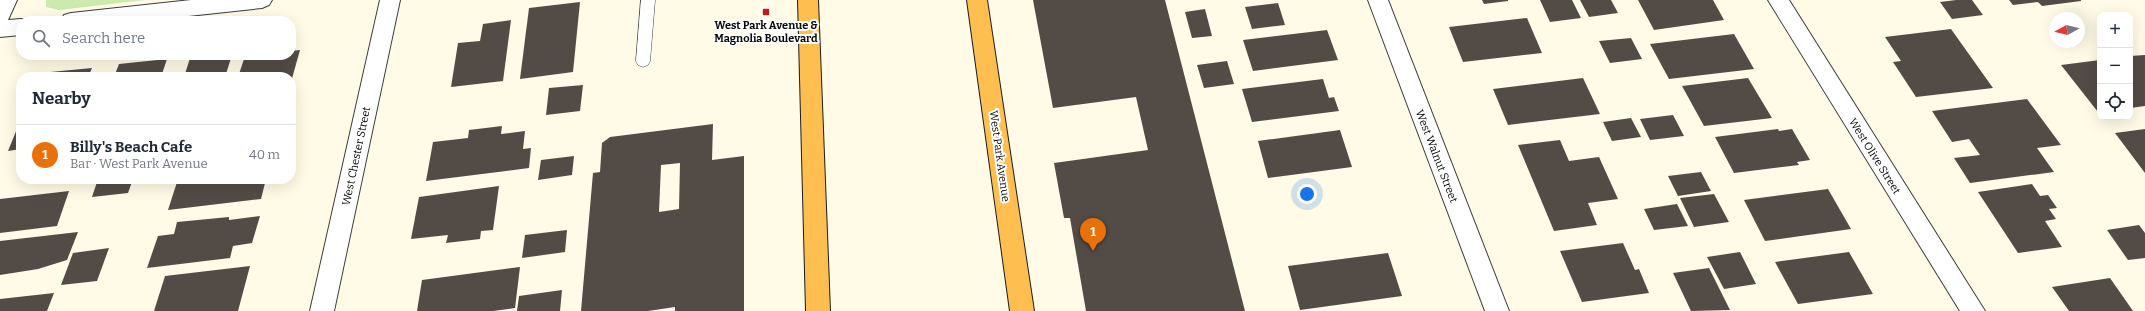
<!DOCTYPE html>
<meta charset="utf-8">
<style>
body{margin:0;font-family:Bitter,serif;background:#f2f2f3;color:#1f2937}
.controls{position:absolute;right:12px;top:12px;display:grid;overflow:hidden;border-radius:8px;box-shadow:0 4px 16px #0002}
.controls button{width:36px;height:36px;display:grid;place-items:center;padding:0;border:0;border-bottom:1px solid #e0e1e3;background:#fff;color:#1f2937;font:20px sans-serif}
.compass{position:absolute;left:2049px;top:12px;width:36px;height:36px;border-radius:50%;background:#fff;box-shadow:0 4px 16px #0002;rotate:262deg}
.you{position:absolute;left:1307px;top:194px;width:14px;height:14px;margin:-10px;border:3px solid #fff;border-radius:50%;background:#1a73e8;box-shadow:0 0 0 6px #1a73e833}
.badge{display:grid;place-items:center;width:26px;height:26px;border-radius:50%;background:#2563eb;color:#fff;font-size:13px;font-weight:700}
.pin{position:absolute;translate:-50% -33px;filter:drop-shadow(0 1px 2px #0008)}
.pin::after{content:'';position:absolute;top:21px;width:14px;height:12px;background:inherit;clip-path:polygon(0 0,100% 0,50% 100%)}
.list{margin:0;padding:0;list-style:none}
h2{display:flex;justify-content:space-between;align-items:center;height:52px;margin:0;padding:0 16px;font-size:17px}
h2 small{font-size:13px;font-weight:400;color:#747a83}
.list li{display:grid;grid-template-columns:26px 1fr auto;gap:12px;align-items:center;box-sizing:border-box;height:60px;padding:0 16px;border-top:1px solid #e0e1e3}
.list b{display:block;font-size:15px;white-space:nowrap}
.list p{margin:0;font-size:13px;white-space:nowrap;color:#747a83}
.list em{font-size:13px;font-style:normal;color:#747a83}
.icon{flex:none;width:22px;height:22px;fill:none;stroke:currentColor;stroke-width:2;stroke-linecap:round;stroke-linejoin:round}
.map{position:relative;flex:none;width:2145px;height:311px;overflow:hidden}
.search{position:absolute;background:#fff;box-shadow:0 4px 16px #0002;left:16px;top:16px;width:280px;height:44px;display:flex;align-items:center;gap:10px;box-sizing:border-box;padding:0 14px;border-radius:16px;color:#747a83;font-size:15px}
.panel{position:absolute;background:#fff;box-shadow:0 4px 16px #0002;left:16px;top:72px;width:280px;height:112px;border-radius:16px}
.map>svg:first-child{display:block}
.green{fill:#cceab0}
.building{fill:#534c46;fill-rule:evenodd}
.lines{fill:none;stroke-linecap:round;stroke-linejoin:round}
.service-casing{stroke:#3d3d3d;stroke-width:1}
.minor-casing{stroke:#3d3d3d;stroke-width:2}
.trunk-casing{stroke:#1b1b1b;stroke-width:2}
.service{fill:#fff;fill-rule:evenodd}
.minor{fill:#fff;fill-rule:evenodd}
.trunk{fill:#febf50;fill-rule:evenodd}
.poi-dot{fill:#c01c1e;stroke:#fff;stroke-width:1.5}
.labels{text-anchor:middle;stroke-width:4;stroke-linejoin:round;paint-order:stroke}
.poi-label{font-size:11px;font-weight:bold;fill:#0a0a0a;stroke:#fff}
.street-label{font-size:11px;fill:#0a0a0a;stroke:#fff}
</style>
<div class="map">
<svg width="2145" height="311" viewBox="0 0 2145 311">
<rect width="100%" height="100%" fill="#fffbe7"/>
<path class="green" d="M46,0h99l-86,10 -13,-3z"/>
<g class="building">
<path d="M1033,0h132l80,311h-159l-16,-93h-6l-10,-55 94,-13 -12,-53 -83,11z"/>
<path d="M1482,0h26v1l-24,3z"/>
<path d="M1540,0h32l9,18 -31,4z"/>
<path d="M1580,0h31l7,13 -29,4z"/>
<path d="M1638,0h75l11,20 -70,10z"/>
<path d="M1956,0h16l11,15 -31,4 -12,-17z"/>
<path d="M2009,0h72v1l-39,5 -4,-4 -25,3z"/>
<path d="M580,2l-7,70 -53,7 9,-71z"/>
<path d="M1278,3l7,22 -33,4 -7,-22z"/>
<path d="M1205,9l7,27 -20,2 -7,-26z"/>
<path d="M1527,18l15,35 -79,9 -14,-35z"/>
<path d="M511,20l-8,61 -52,6 7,-44 22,-2 3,-17z"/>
<path d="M1951,29l42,59 -77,9 -23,-35 8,-1 -16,-24z"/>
<path d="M1327,30l11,30 -85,11 -10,-31z"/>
<path d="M1734,34l20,35 -85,10 -19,-35z"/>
<path d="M1631,38l11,21 -32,4 -11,-22z"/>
<path d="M300,50l-9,32v-5h-53l7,-21 46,-1v-4z"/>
<path d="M191,55h41l-7,22h-41z"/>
<path d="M2145,55v51l-15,2v-52z"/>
<path d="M167,59l-6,18h-47l5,-13z"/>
<path d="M2100,60v52h-2l-37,-47z"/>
<path d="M1227,61l7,23 -30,4 -7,-23z"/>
<path d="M92,68l-4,9h-49l1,-4z"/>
<path d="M1583,78l17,36 -92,11 -15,-36z"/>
<path d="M1748,78l24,40 -68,8 -22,-40z"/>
<path d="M1323,79l6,19 5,-1 5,14 -87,11 -10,-33z"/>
<path d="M583,85l-3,26 -34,4 3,-27z"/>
<path d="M2027,99l34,46 -24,3 17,24 -84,11 -16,-25 26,-3 -11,-16 -17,3 -20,-31z"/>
<path d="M1673,115l11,21 -34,4 -10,-21z"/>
<path d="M1631,118l10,19 -29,4 -9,-19z"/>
<path d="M21,119v30l-13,2z"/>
<path d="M713,124l-1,36 32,-4v155h-69v-4l-27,4h-67l12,-138 7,-1 2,-29 8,-6zM680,163l-1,46 -20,3 2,-47z"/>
<path d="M502,126l-1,8 24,-3 -2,18 8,-1 -2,20 -103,13 7,-39 35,-4 1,-8z"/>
<path d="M1778,129l1,2 13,-2 18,31 -13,2 2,3 -65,8 -19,-36z"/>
<path d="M2145,129v44l-30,-40z"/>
<path d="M1340,130l12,37 -84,11 -10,-37z"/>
<path d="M1560,140l9,21 30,-4 19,42 -30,4 9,22 -43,6 -36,-86z"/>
<path d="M574,156l-2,19 -34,5 3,-20z"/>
<path d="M1701,172l10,19 -33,5 -10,-20z"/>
<path d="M98,179h35l-5,14 -36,4z"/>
<path d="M178,179h88l-5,20 -93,11z"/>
<path d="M2032,184l8,12 8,-1 9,13 -8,1 7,10 -11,2 17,26 -44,6 -40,-61z"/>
<path d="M499,186l-6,44 -12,1 -1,8 -34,4 2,-8 -37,4 8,-42z"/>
<path d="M1828,189l23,40 -86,12 -21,-41z"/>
<path d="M69,191l-12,35 -57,7v-34z"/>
<path d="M1714,194l15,28 -35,5 -14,-29z"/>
<path d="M1677,204l11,22 -34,4 -10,-21z"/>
<path d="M260,216l-8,27 -19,3 -3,12 -83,10 11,-32 16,-2 3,-12 52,-5v3z"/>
<path d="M2139,225l6,8v25l-17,2 -21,-30z"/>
<path d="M567,230l-2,22 -43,6 3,-23z"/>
<path d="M78,232l-11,28 -29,9 -38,6v-34z"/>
<path d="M1623,243l12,27 4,-1 10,24 -67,9 -22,-51z"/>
<path d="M109,248l-12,33 -36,4 12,-32z"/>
<path d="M1740,252l16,32 -32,5 -17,-32z"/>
<path d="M1849,252l24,42 -75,10 -23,-42z"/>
<path d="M1388,253l14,43 -102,14 -12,-44z"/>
<path d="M250,266l-12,45h-84l11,-35z"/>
<path d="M520,267l-5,41 -22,3h-76l5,-31z"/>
<path d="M1709,268l21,42 -39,1 -18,-38z"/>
<path d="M2110,278l23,33h-64l-17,-24z"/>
<path d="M562,290l-2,21h-43l2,-15z"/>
<path d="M54,293l-7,18h-47v-12z"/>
</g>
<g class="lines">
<defs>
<path id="service" d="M641,0h14l-5,61 -2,4 -5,2 -5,-2 -2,-4z"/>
<g id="minor">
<path d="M0,0h17l-9,20 13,-1 6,2h-6v14l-21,2z"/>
<path d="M191,0h81l-3,5 -7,3 -120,13h-81l3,-6 7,-2z"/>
<path d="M380,0h20l-66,311h-24z"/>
<path d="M1368,0h20l121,311h-24z"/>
<path d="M1768,0h21l196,311h-25z"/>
</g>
<g id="trunk">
<path d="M798,0h20l12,311h-24z"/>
<path d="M967,0h20l47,311h-24z"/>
</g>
</defs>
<use href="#service" class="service-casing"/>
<use href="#minor" class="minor-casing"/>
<use href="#trunk" class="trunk-casing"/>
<use href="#service" class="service"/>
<use href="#minor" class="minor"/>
<use href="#trunk" class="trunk"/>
</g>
<rect class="poi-dot" x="762" y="8" width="8" height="8" rx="2"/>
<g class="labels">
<g class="poi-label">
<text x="766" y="29">West Park Avenue &amp;<tspan x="766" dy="13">Magnolia Boulevard</tspan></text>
</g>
<g class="street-label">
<text transform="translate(356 156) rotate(-78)" y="4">West Chester Street</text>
<text transform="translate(1000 156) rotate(82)" y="4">West Park Avenue</text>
<text transform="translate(1437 156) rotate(69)" y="4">West Walnut Street</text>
<text transform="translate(1875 156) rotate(58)" y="4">West Olive Street</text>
</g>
</g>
</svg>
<div class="controls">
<button>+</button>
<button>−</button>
<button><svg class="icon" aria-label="locate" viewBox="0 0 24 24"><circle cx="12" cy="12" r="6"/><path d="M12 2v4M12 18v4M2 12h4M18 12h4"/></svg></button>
</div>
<svg class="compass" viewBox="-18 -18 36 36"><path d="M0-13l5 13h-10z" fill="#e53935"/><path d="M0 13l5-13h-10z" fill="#747a83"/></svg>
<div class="you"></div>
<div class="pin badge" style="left:1093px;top:251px;background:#e8710a">1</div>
<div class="search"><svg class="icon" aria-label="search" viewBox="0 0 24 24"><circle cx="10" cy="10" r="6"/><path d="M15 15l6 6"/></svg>Search here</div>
<section class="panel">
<h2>Nearby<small></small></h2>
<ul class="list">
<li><span class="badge" style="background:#e8710a">1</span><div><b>Billy's Beach Cafe</b><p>Bar · West Park Avenue</p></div><em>40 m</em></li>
</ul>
</section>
</div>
